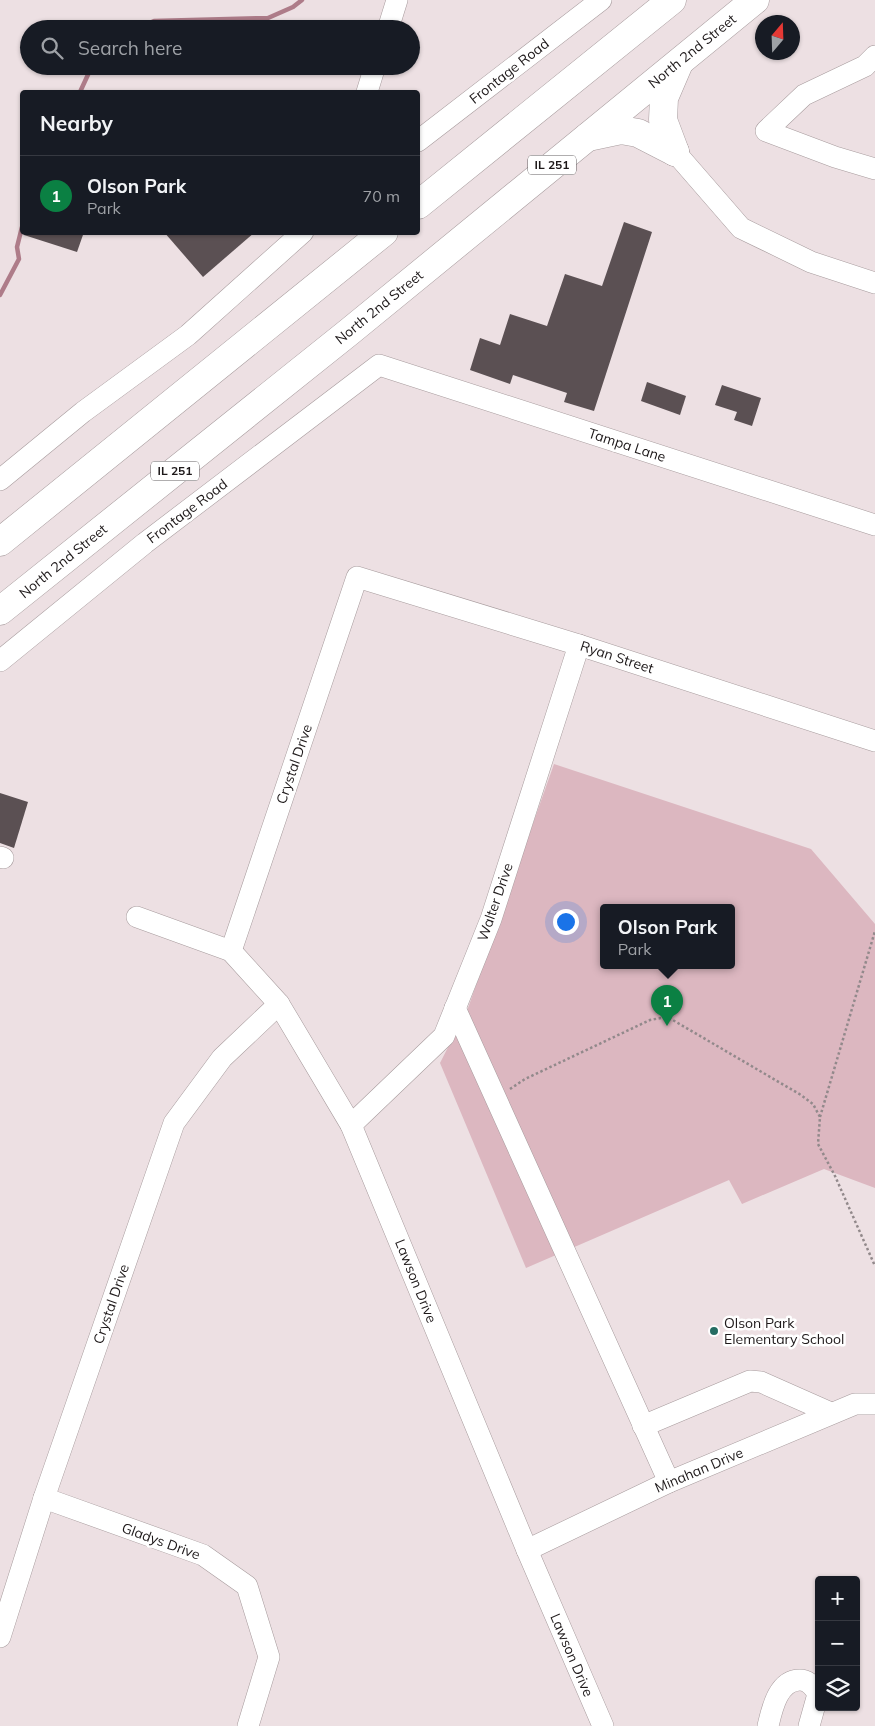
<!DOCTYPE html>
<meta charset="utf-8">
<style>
body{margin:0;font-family:Mulish,sans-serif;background:#20242c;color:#f1f3f6}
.controls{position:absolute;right:15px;bottom:15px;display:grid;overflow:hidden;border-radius:5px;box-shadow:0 1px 4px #0004}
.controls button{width:45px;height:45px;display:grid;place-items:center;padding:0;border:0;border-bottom:1px solid #363941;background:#171b24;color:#f1f3f6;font:25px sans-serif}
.compass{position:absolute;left:755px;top:15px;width:45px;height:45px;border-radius:50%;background:#171b24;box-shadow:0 1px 4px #0004;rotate:19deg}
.you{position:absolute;left:565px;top:921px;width:18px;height:18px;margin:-12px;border:4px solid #fff;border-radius:50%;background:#1a73e8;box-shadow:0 0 0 8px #1a73e833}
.badge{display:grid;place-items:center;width:32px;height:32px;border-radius:50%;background:#0b8043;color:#fff;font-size:16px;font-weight:700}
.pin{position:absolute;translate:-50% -41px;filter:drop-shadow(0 1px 2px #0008)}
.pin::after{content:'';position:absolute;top:26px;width:18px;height:15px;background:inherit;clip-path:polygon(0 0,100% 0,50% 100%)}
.popup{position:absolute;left:600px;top:904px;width:135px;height:65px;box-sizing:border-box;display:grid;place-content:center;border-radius:5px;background:#171b24;filter:drop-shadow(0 1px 4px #0005);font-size:16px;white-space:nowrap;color:#9ea1a6}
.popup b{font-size:19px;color:#f1f3f6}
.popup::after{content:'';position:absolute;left:50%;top:100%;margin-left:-10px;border:10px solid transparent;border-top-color:#171b24}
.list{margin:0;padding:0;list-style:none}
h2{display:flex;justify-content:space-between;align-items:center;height:65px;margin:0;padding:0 20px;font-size:21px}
h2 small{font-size:16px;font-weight:400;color:#9ea1a6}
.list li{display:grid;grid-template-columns:32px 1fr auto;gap:15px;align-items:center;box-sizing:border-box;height:80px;padding:0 20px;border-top:1px solid #363941}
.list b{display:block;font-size:19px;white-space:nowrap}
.list p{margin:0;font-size:16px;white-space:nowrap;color:#9ea1a6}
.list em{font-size:16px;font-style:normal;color:#9ea1a6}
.icon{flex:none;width:28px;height:28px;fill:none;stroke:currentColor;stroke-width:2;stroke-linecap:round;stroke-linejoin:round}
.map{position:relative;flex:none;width:875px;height:1726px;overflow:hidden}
.search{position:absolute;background:#171b24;box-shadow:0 1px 4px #0004;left:20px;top:20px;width:400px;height:55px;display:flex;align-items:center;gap:12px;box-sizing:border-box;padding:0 18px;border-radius:28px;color:#9ea1a6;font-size:19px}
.panel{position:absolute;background:#171b24;box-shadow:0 1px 4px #0004;left:20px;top:90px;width:400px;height:145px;border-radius:5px}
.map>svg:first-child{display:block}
.green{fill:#dcb7c0;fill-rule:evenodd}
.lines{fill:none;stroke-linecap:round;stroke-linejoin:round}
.stream{stroke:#ae7c89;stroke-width:4.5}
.building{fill:#5b5053}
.minor-casing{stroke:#a79b9d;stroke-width:22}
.major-casing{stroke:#a79b9d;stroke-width:29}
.path{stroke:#92898b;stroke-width:2.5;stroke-dasharray:2.5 2.5;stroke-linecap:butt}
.minor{stroke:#fff;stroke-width:21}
.major{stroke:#fff;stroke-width:28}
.poi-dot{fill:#256c62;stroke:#fff;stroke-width:2}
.labels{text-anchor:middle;stroke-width:5;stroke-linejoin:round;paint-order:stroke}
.shield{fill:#fff;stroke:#615d5e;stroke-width:1}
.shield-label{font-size:12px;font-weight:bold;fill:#1d1819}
.street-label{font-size:14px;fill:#1d1819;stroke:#fff}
.poi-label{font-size:14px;fill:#1d1819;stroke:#fff;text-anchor:start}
</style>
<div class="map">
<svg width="875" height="1726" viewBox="0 0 875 1726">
<rect width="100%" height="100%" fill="#ede0e3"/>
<path class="green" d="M554,764l257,85 64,75v264l-51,-19 -82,35 -13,-24 -203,88 -86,-205 28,-55zM603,907h128v58h-128z"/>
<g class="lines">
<g class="stream">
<path d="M137,29l17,-8 114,-3 25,-11 9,-7"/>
<path d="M80,92l12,-26"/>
<path d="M0,295l19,-36 -2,-12 5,-20"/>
</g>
</g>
<g class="building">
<path d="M624,222l28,10 -58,179 -30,-9 3,-9 -54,-18 -3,9 -40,-14 10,-32 20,7 10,-31 37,12 18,-52 37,12z"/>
<path d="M25,232h59l-7,20 -53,-17z"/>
<path d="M164,232h91l-52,45z"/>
<path d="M647,382l39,14 -6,19 -39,-14z"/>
<path d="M722,385l39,13 -9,28 -18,-6 3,-8 -22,-7z"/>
<path d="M0,793l28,9 -14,46 -14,-5z"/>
</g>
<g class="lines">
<defs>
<g id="minor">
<path d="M388,29l9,-29"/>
<path d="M875,56l-10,10 -61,29 -38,36 69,26 40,12"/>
<path d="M367,92l8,-26"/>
<path d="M418,141l183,-141"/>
<path d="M675,152l66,76 70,34 64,21"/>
<path d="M0,480l83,-68 105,-77 115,-103"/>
<path d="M0,661l145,-118 234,-178 496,160"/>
<path d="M0,857l3,1"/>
<path d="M137,917l94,34 48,53 72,121 176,425 76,176"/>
<path d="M231,951l126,-374 222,68 296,96"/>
<path d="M455,1008l214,474"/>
<path d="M351,1125l93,-89 47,-117 88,-274"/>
<path d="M643,1426l107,-45 11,1 70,31"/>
<path d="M44,1498l159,57 44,31 22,71 -21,69"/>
<path d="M527,1550l142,-68 186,-78h20"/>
<path d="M0,1637l44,-139 130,-375 48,-65 57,-54"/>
<path d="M768,1726c4,-17 10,-46 32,-46 9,0 14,7 18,14l-9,32"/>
</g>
<g id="major">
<path d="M588,137l33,-7 17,3 37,19"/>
<path d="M675,152l-12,-32 1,-22 15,-35"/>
<path d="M418,205l254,-205"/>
<path d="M0,542l384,-310"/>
<path d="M0,611l349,-279 406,-332"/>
</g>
</defs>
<use href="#minor" class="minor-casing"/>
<use href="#major" class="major-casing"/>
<g class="path">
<path d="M510,1089l15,-10 125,-59 11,-2 10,1 130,76 12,9 7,13 -2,27 17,32 40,90"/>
<path d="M820,1117l55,-186"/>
</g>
<use href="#minor" class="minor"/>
<use href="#major" class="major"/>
</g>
<circle class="poi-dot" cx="714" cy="1331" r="5"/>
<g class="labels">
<g class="shield">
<rect x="528" y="155.5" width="48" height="19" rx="4"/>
<rect x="151" y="461.5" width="48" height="19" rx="4"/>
</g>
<g class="shield-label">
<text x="552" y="169">IL 251</text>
<text x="175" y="475">IL 251</text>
</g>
<g class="street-label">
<text transform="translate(692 51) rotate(-39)" y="5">North 2nd Street</text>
<text transform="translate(509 71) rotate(-38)" y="5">Frontage Road</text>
<text transform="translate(379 307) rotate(-39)" y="5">North 2nd Street</text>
<text transform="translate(627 445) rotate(18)" y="5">Tampa Lane</text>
<text transform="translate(187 511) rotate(-37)" y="5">Frontage Road</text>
<text transform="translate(63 561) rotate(-39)" y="5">North 2nd Street</text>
<text transform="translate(617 657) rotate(18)" y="5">Ryan Street</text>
<text transform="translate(294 764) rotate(-71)" y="5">Crystal Drive</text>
<text transform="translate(495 902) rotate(-71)" y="5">Walter Drive</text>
<text transform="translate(416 1281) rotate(68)" y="5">Lawson Drive</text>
<text transform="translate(111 1304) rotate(-71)" y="5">Crystal Drive</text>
<text transform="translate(699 1470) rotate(-23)" y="5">Minahan Drive</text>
<text transform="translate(161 1541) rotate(20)" y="5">Gladys Drive</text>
<text transform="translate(572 1655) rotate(67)" y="5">Lawson Drive</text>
</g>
<g class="poi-label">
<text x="724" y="1328">Olson Park<tspan x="724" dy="16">Elementary School</tspan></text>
</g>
</g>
</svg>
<div class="controls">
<button>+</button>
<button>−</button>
<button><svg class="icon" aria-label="layers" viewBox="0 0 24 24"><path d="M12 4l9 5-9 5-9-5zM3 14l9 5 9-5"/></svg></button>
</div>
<svg class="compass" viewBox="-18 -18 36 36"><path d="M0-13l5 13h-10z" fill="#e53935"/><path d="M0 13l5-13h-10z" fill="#9ea1a6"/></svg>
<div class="you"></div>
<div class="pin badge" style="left:667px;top:1026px">1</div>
<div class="popup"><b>Olson Park</b>Park</div>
<div class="search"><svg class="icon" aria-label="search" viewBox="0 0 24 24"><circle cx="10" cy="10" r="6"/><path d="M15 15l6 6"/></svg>Search here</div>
<section class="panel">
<h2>Nearby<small></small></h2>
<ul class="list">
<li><span class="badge">1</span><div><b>Olson Park</b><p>Park</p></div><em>70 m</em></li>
</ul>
</section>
</div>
